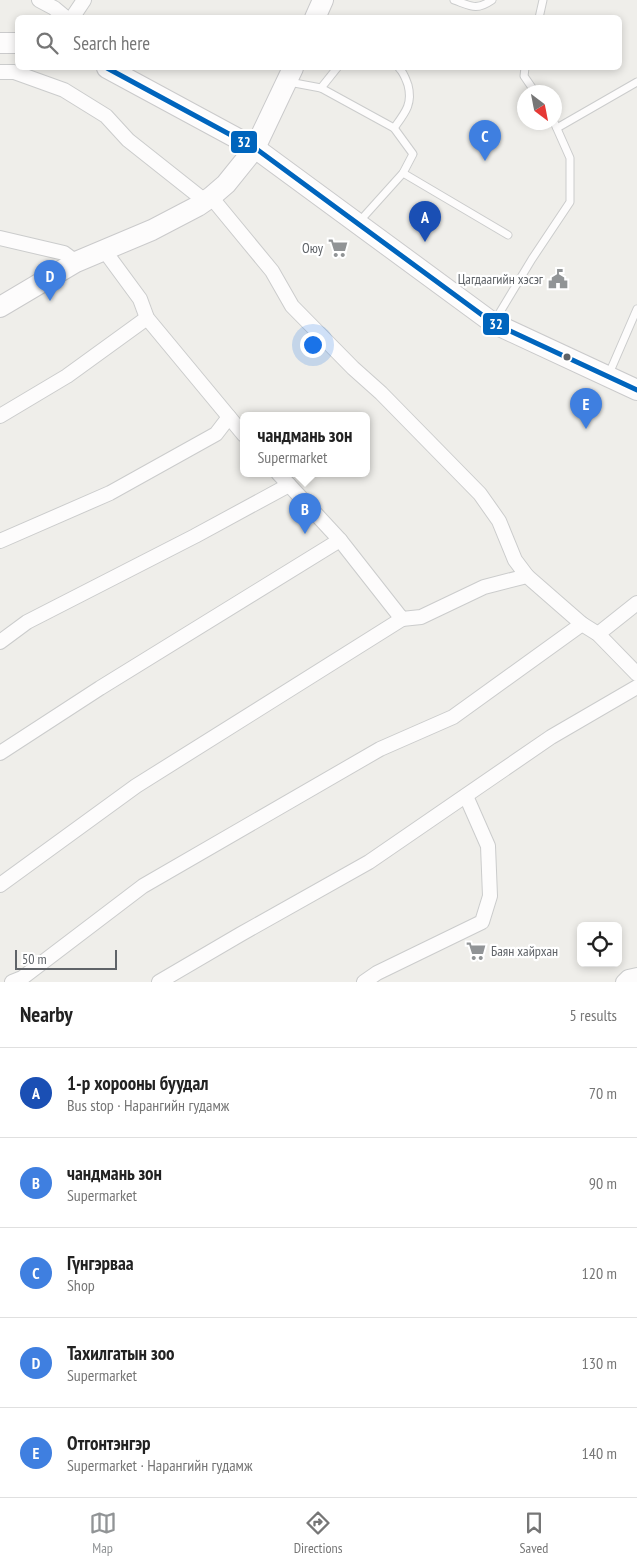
<!DOCTYPE html>
<meta charset="utf-8">
<style>
body{margin:0;font-family:"PT Sans Narrow",sans-serif;background:#f2f2f2;color:#222}
.controls{position:absolute;right:15px;bottom:15px;display:grid;overflow:hidden;border-radius:8px;box-shadow:0 2px 8px #0003}
.controls button{width:45px;height:45px;display:grid;place-items:center;padding:0;border:0;border-bottom:1px solid #e0e0e0;background:#fff;color:#222;font:25px sans-serif}
.compass{position:absolute;left:517px;top:85px;width:45px;height:45px;border-radius:50%;background:#fff;box-shadow:0 2px 8px #0003;rotate:148deg}
.scale{position:absolute;left:15px;bottom:12px;width:102px;box-sizing:border-box;padding-left:5px;border:2px solid #5f6368;border-top:0;font-size:14px;line-height:18px;white-space:nowrap;color:#5f6368;-webkit-text-stroke:4px #fff;paint-order:stroke}
.you{position:absolute;left:312px;top:344px;width:18px;height:18px;margin:-12px;border:4px solid #fff;border-radius:50%;background:#1a73e8;box-shadow:0 0 0 8px #1a73e833}
.badge{display:grid;place-items:center;width:32px;height:32px;border-radius:50%;background:#919496;color:#fff;font-size:16px;font-weight:700}
.pin{position:absolute;translate:-50% -41px;filter:drop-shadow(0 1px 2px #0008)}
.pin::after{content:'';position:absolute;top:26px;width:18px;height:15px;background:inherit;clip-path:polygon(0 0,100% 0,50% 100%)}
.popup{position:absolute;left:240px;top:412px;width:130px;height:65px;box-sizing:border-box;display:grid;place-content:center;border-radius:8px;background:#fff;filter:drop-shadow(0 1px 4px #0005);font-size:16px;white-space:nowrap;color:#767676}
.popup b{font-size:19px;color:#222}
.popup::after{content:'';position:absolute;left:50%;top:100%;margin-left:-10px;border:10px solid transparent;border-top-color:#fff}
.list{margin:0;padding:0;list-style:none}
h2{display:flex;justify-content:space-between;align-items:center;height:65px;margin:0;padding:0 20px;font-size:21px}
h2 small{font-size:16px;font-weight:400;color:#767676}
.list li{display:grid;grid-template-columns:32px 1fr auto;gap:15px;align-items:center;box-sizing:border-box;height:90px;padding:0 20px;border-top:1px solid #e0e0e0}
.list b{display:block;font-size:19px;white-space:nowrap}
.list p{margin:0;font-size:16px;white-space:nowrap;color:#767676}
.list em{font-size:16px;font-style:normal;color:#767676}
.icon{flex:none;width:28px;height:28px;fill:none;stroke:currentColor;stroke-width:2;stroke-linecap:round;stroke-linejoin:round}
.map{position:relative;flex:none;width:637px;height:982px;overflow:hidden}
.search{position:absolute;background:#fff;box-shadow:0 2px 8px #0003;left:15px;right:15px;top:15px;height:55px;display:flex;align-items:center;gap:12px;box-sizing:border-box;padding:0 18px;border-radius:8px;color:#767676;font-size:19px}
.sheet{height:515px;background:#fff}
nav{display:flex;justify-content:space-around;align-items:center;box-sizing:border-box;height:70px;border-top:1px solid #e0e0e0;background:#fff;font-size:14px;color:#767676}
nav a{display:grid;justify-items:center;gap:2px}
nav .on{color:#919496}
.map>svg:first-child{display:block}
.lines{fill:none;stroke-linecap:round;stroke-linejoin:round}
.lane-casing{stroke:#cbcccc;stroke-width:9}
.street-casing{stroke:#cbcccc;stroke-width:16}
.secondary-casing{stroke:#cacacb;stroke-width:22}
.lane{stroke:#fdfcfc;stroke-width:7}
.street{stroke:#fdfcfc;stroke-width:14}
.secondary{stroke:#fdfcfc;stroke-width:20}
.bus-1-casing{stroke:#fff;stroke-width:9}
.bus-1{stroke:#0065bd;stroke-width:5}
.bus-dot{fill:#5f6368;stroke:#fff;stroke-width:2}
.labels{text-anchor:middle;stroke-width:4.5;stroke-linejoin:round;paint-order:stroke}
.poi-label{font-size:14px;fill:#5f6368;stroke:#fff;text-anchor:end}
.line-badge{stroke:#fff;stroke-width:2}
.badge-label{font-size:14px;text-anchor:middle;font-weight:bold;fill:#fff}
</style>
<div class="map">
<svg width="637" height="982" viewBox="0 0 637 982">
<rect width="100%" height="100%" fill="#efeeea"/>
<g class="lines">
<defs>
<g id="lane">
<path d="M454,0c17,6 22,11 38,0"/>
<path d="M539,18l4,-18"/>
<path d="M525,68l-1,8 11,16"/>
<path d="M289,82l32,6 73,40 19,26 -10,19 -45,50"/>
<path d="M321,88l16,-20"/>
<path d="M394,128c11,-15 19,-24 14,-43 -3,-8 -4,-12 -9,-17"/>
<path d="M557,128l80,-46"/>
<path d="M403,173l105,62"/>
<path d="M494,322l38,-63 38,-57v-44l-16,-36"/>
<path d="M608,376l29,-67"/>
</g>
<g id="street">
<path d="M39,0l15,8 12,10"/>
<path d="M72,18l12,-18"/>
<path d="M0,72h14l50,18 42,26 22,24 77,61"/>
<path d="M211,197l61,74 20,35 61,62 28,25 99,101 19,27 16,39 12,16"/>
<path d="M0,238l64,15 12,9"/>
<path d="M104,250l36,49 7,19 97,117"/>
<path d="M0,416l67,-40 80,-58"/>
<path d="M278,473l62,67 62,79 19,-2 63,-30 43,-11 55,48 16,10 39,40"/>
<path d="M0,541l110,-48 106,-59 13,-17"/>
<path d="M598,634l39,-31"/>
<path d="M0,642l27,-20 168,-86 94,-51"/>
<path d="M0,753l100,-65 240,-148"/>
<path d="M0,885l136,-99 266,-167"/>
<path d="M12,982l10,-4 121,-92 237,-137 73,-32 129,-93"/>
<path d="M159,982l82,-48 128,-72 182,-125 86,-50"/>
<path d="M364,982l13,-9 105,-51 8,-26 -2,-50 -22,-50"/>
<path d="M623,982l5,-5 9,-2"/>
</g>
<g id="secondary">
<path d="M315,18l8,-18"/>
<path d="M0,43h18"/>
<path d="M107,68l148,80 238,175 144,67"/>
<path d="M0,307l76,-45 76,-32 46,-24 13,-9 15,-13 29,-36 38,-80"/>
</g>
</defs>
<use href="#lane" class="lane-casing"/>
<use href="#street" class="street-casing"/>
<use href="#secondary" class="secondary-casing"/>
<use href="#lane" class="lane"/>
<use href="#street" class="street"/>
<use href="#secondary" class="secondary"/>
<defs>
<path id="bus-1" d="M107,68l148,80 238,175 144,67"/>
</defs>
<use href="#bus-1" class="bus-1-casing"/>
<use href="#bus-1" class="bus-1"/>
</g>
<defs>
<symbol id="supermarket-bare" viewBox="-9 -9 18 18"><path d="M-6-5.5h2.5l.6 2H6L4.5 2H-2.5L-4.4-4H-6ZM-1.5 3.2a1.3 1.3 0 1 0 .1 0ZM3 3.2a1.3 1.3 0 1 0 .1 0Z" fill="#919496" stroke="#fff" stroke-width="2.5" paint-order="stroke"/></symbol>
<symbol id="civic-bare" viewBox="-9 -9 18 18"><path d="M-.6-6.5H3V-4.5H.6V-3L4-1V1h2V6H-6V1h2V-1L-.6-3ZM-1.2 2.5V6h2.4V2.5Z" fill="#919496" stroke="#fff" stroke-width="2.5" paint-order="stroke"/></symbol>
</defs>
<g fill-rule="evenodd">
<use href="#supermarket-bare" x="324" y="234" width="28" height="28"/>
<use href="#civic-bare" x="544" y="265" width="28" height="28"/>
<use href="#supermarket-bare" x="462" y="937" width="28" height="28"/>
</g>
<circle class="bus-dot" cx="567" cy="357" r="4.5"/>
<g class="labels">
<g class="poi-label">
<text x="323" y="253">Оюу</text>
<text x="543" y="284">Цагдаагийн хэсэг</text>
<text x="491" y="956" text-anchor="start">Баян хайрхан</text>
</g>
</g>
<g class="line-badge">
<rect x="230" y="130" width="28" height="24" rx="5" fill="#0065bd"/>
<rect x="482" y="312" width="28" height="24" rx="5" fill="#0065bd"/>
</g>
<g class="badge-label">
<text x="244" y="147">32</text>
<text x="496" y="329">32</text>
</g>
</svg>
<div class="controls">
<button><svg class="icon" aria-label="locate" viewBox="0 0 24 24"><circle cx="12" cy="12" r="6"/><path d="M12 2v4M12 18v4M2 12h4M18 12h4"/></svg></button>
</div>
<svg class="compass" viewBox="-18 -18 36 36"><path d="M0-13l5 13h-10z" fill="#e53935"/><path d="M0 13l5-13h-10z" fill="#767676"/></svg>
<div class="scale">50 m</div>
<div class="you"></div>
<div class="pin badge" style="left:425px;top:242px;background:#1a4fb4">A</div>
<div class="pin badge" style="left:305px;top:534px;background:#3f7fe0">B</div>
<div class="popup"><b>чандмань зон</b>Supermarket</div>
<div class="pin badge" style="left:485px;top:161px;background:#3f7fe0">C</div>
<div class="pin badge" style="left:50px;top:301px;background:#3f7fe0">D</div>
<div class="pin badge" style="left:586px;top:429px;background:#3f7fe0">E</div>
<div class="search"><svg class="icon" aria-label="search" viewBox="0 0 24 24"><circle cx="10" cy="10" r="6"/><path d="M15 15l6 6"/></svg>Search here</div>
</div>
<section class="sheet">
<h2>Nearby<small>5 results</small></h2>
<ul class="list">
<li><span class="badge" style="background:#1a4fb4">A</span><div><b>1-р хорооны буудал</b><p>Bus stop · Нарангийн гудамж</p></div><em>70 m</em></li>
<li><span class="badge" style="background:#3f7fe0">B</span><div><b>чандмань зон</b><p>Supermarket</p></div><em>90 m</em></li>
<li><span class="badge" style="background:#3f7fe0">C</span><div><b>Гүнгэрваа</b><p>Shop</p></div><em>120 m</em></li>
<li><span class="badge" style="background:#3f7fe0">D</span><div><b>Тахилгатын зоо</b><p>Supermarket</p></div><em>130 m</em></li>
<li><span class="badge" style="background:#3f7fe0">E</span><div><b>Отгонтэнгэр</b><p>Supermarket · Нарангийн гудамж</p></div><em>140 m</em></li>
</ul>
</section>
<nav>
<a class="on"><svg class="icon" aria-label="map" viewBox="0 0 24 24"><path d="M3 6l6-2 6 2 6-2v14l-6 2-6-2-6 2zM9 4v14M15 6v14"/></svg>Map</a>
<a><svg class="icon" aria-label="directions" viewBox="0 0 24 24"><path d="M12 3l9 9-9 9-9-9zM9 14v-3h6M13 9l2 2-2 2"/></svg>Directions</a>
<a><svg class="icon" aria-label="saved" viewBox="0 0 24 24"><path d="M7 4h10v16l-5-4-5 4z"/></svg>Saved</a>
</nav>
